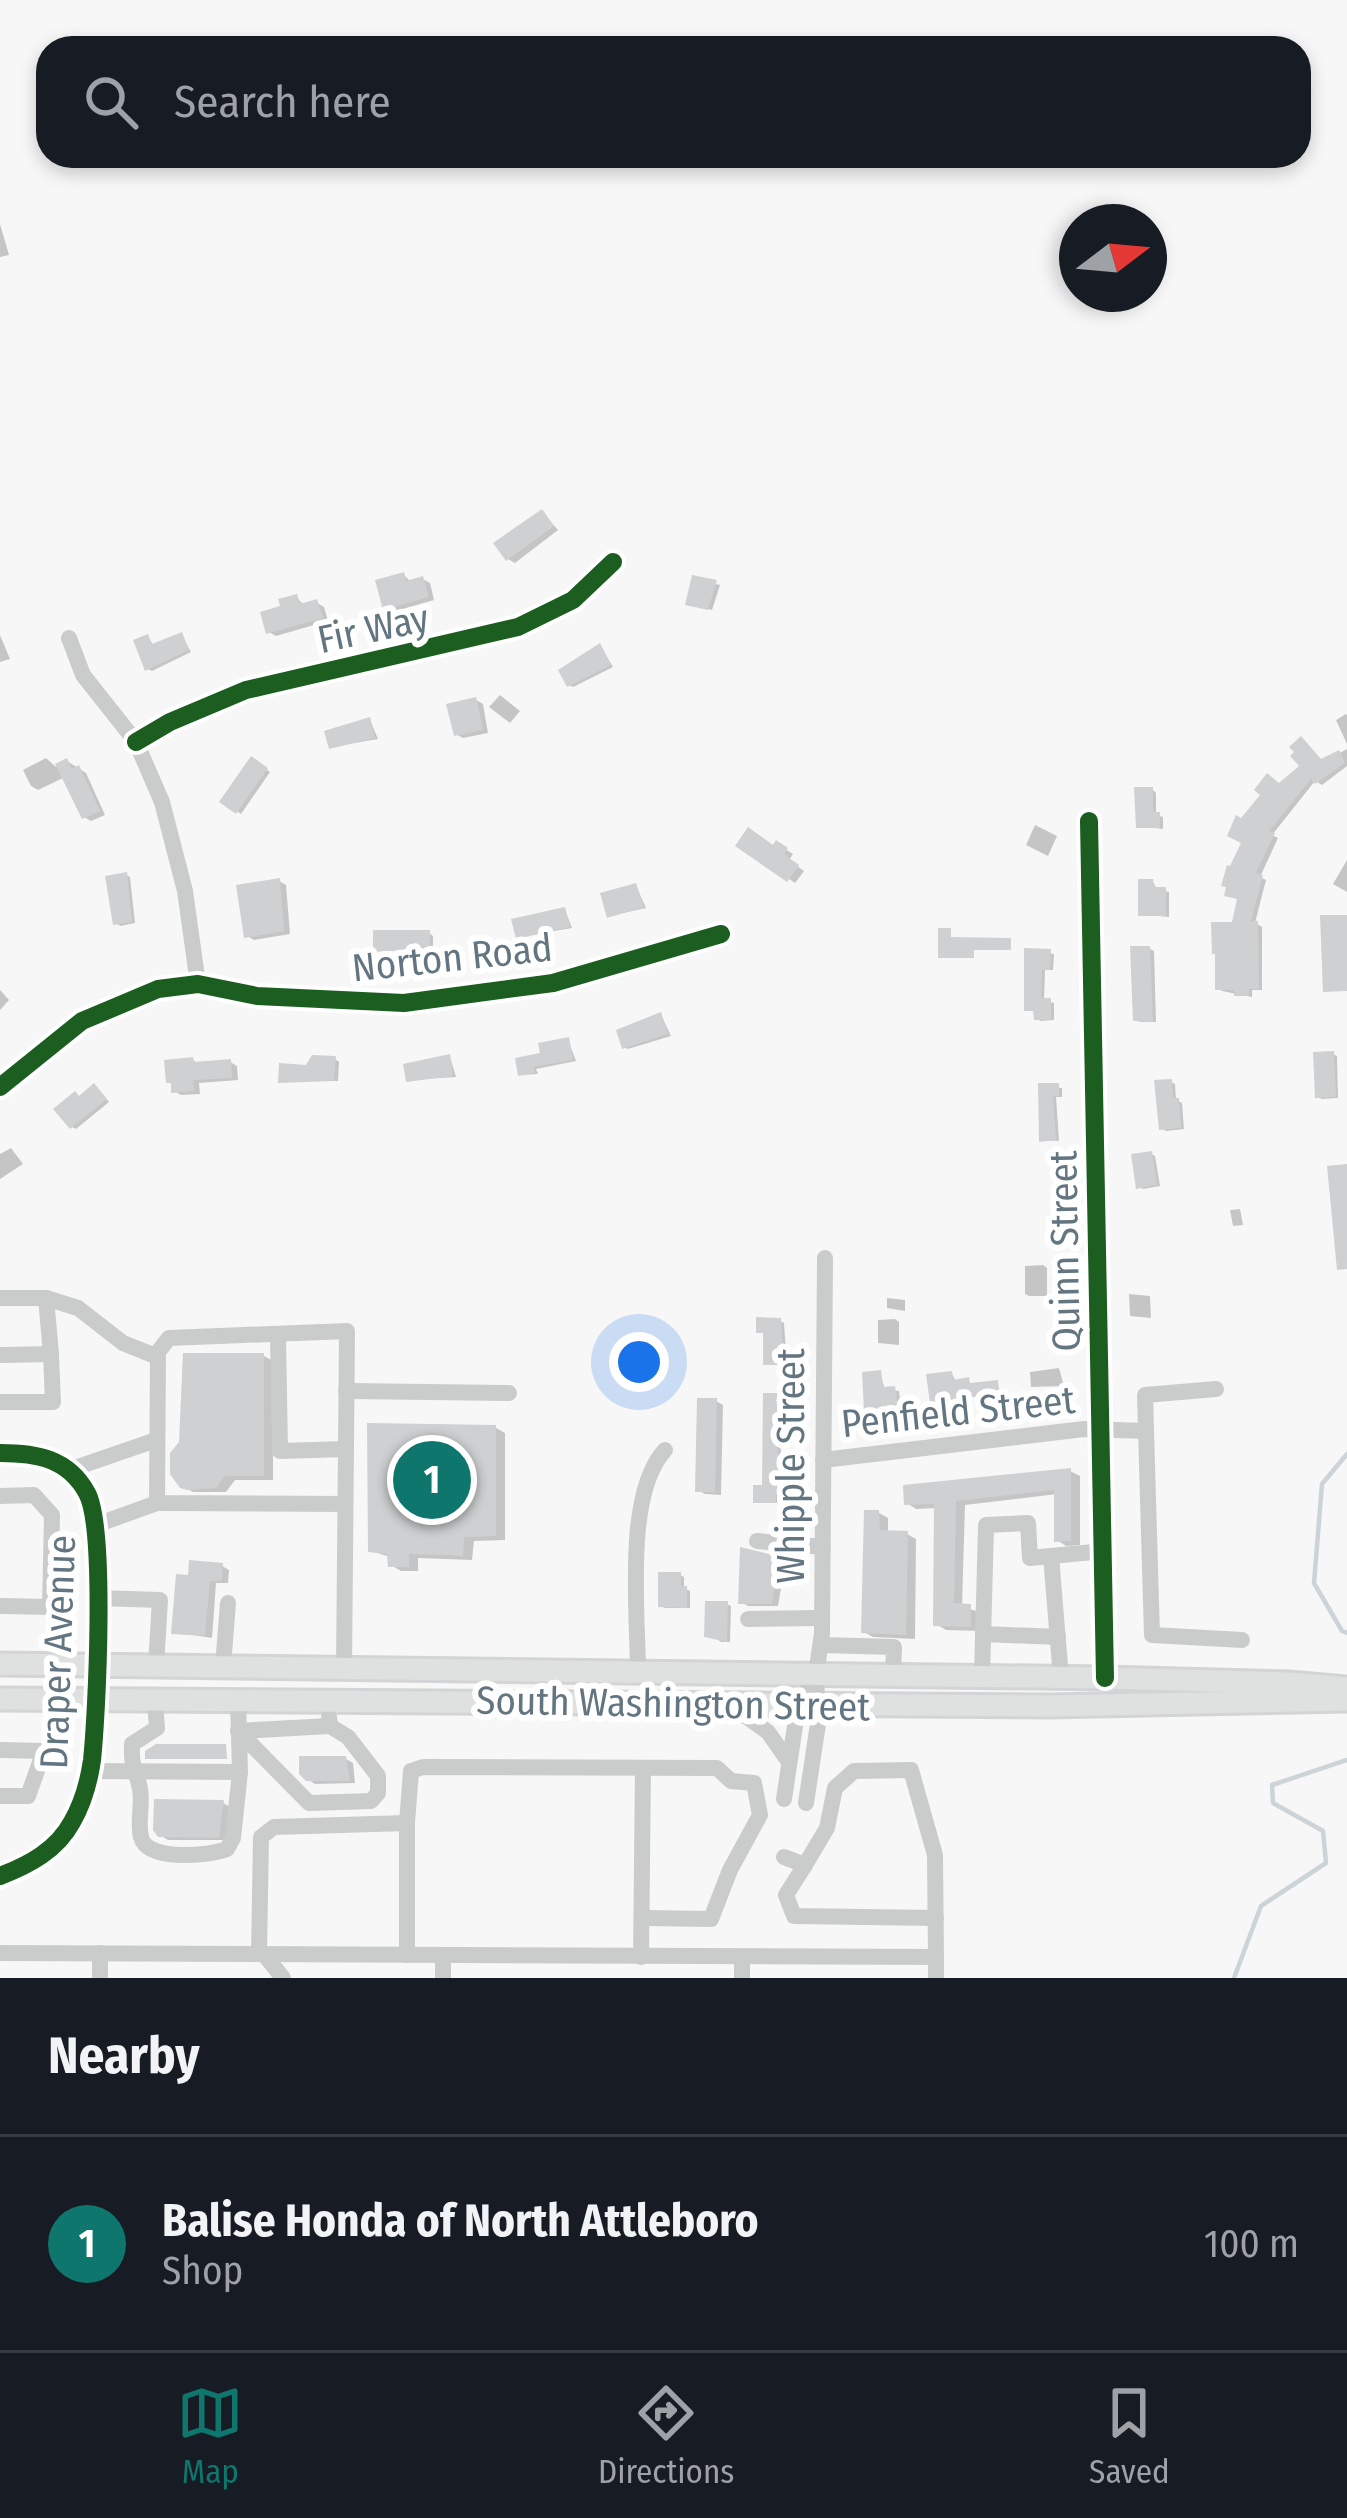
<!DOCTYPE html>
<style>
body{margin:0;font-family:"Fira Sans Condensed",sans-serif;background:#242831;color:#f1f3f6}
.compass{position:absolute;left:1059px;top:204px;width:108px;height:108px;border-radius:50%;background:#171b24;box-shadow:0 6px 18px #0003;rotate:74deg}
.you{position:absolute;left:639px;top:1362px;width:42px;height:42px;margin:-30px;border:9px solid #fff;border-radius:50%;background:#1a73e8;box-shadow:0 0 0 18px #1a73e833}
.badge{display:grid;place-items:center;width:78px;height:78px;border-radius:50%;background:#0f766e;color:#fff;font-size:39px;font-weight:700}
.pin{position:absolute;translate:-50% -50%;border:6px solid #fff;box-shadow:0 3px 12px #0006}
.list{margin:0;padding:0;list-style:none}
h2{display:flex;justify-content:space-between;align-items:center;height:156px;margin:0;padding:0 48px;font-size:51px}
h2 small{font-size:39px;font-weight:400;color:#9ea1a6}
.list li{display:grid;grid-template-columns:78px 1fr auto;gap:36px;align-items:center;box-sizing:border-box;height:216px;padding:0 48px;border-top:3px solid #363941}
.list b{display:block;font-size:45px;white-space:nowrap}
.list p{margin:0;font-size:39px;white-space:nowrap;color:#9ea1a6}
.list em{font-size:39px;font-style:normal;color:#9ea1a6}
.icon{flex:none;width:66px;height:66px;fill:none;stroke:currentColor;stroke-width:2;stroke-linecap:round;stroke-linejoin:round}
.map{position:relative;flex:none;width:1347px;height:1978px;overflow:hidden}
.search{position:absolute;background:#171b24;box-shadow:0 6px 18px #0003;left:36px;right:36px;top:36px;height:132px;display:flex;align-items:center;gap:30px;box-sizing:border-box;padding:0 42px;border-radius:36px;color:#9ea1a6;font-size:45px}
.sheet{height:372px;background:#171b24}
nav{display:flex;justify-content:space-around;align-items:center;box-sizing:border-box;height:168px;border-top:3px solid #363941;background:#171b24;font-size:33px;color:#9ea1a6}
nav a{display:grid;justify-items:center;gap:6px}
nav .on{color:#0f766e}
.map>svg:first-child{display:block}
.shadow{fill:#0003}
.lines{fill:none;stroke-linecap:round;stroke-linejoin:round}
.stream{stroke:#ccd4d7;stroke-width:4.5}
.building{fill:#ced0d1}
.major-casing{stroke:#d3d4d5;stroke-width:27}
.path{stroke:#c8c9ca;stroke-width:3;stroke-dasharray:6 6;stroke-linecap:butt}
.minor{stroke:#cacccc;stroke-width:16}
.major{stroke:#dfe0e0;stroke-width:21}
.cycleway-casing{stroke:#fff;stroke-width:26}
.cycleway{stroke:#1b5e20;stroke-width:18}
.labels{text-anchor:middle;stroke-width:12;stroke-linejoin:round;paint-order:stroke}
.street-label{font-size:39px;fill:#637580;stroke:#fff}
</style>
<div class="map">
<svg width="1347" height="1978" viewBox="0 0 1347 1978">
<rect width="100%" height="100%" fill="#f7f7f7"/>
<g class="shadow">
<path d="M0,224l9,31 -9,2z"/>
<path d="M542,512l16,18 -43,33 -7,-4z"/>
<path d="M404,575l7,7 12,-3 7,4 4,17 -42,12 -7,-4z"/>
<path d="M694,579l26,6 -8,25 -19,-5z"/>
<path d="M296,597l9,9 12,-3 7,4 4,14 -52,15 -7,-4z"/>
<path d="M0,635l10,24 -10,3z"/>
<path d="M181,635l10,17 -39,19 -4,-2v-32l6,9z"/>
<path d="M601,647l12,20 -40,20 -4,-2z"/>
<path d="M500,695l20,16 -10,12 -21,-16z"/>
<path d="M476,700l7,4 5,29 -25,5 -7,-4z"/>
<path d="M1346,714l1,1v29l-11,-24z"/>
<path d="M370,720l8,19 -47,8z"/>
<path d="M1347,749v17l-25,19 -7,-4 -43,54 6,3 -18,39 6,3 -11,43 7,4v63h-10v7l-30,-6 -4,-3 17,-63 10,-83 -3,-21 38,-35z"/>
<path d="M46,758l10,9 11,-6 19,12 19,42 -14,6 -7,-4 -19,-40 -27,13 -7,-4 -8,-16z"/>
<path d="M252,760l18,12 -29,42 -18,-13z"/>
<path d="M1153,790l3,3v22l7,2v12l-24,-3z"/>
<path d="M1035,825l22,11 -9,20 -22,-11z"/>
<path d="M777,844l16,10 -4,6 15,11 -9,12 -56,-38 36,3z"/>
<path d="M1347,860v32l-14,-8z"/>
<path d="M126,875l4,2 5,46 -15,3 -4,-3z"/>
<path d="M279,881l7,4 4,49 -36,6 -7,-4z"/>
<path d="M1153,882l4,8 12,2v25l-28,-3z"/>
<path d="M636,886l10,22 -36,8z"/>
<path d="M565,910l7,18 -53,9z"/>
<path d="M429,933l4,3v14h-57z"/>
<path d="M1150,949l4,2 2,71h-16l-4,-3z"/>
<path d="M1027,951l27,3 -1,16h-8l-1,31 10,2v17l-14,1 -4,-10 -9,-2z"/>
<path d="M0,990l9,10 -9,10z"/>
<path d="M661,1015l10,21 -43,13 -4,-2z"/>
<path d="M568,1040l8,21 -40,8 2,5 -17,1z"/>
<path d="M1333,1054l4,2 1,42 -16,1 -4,-2z"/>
<path d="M450,1057l6,20 -47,3z"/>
<path d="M335,1059l4,3 -1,19h-57z"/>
<path d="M193,1060l7,5 30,-3 7,4 1,14 -39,3 1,11 -19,1 -7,-4z"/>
<path d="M1171,1082l4,2 1,16 6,3 2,26 -18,2 -4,-3z"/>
<path d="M1041,1086l21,2v9h-6l3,44 -17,-1z"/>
<path d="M98,1089l11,13 -33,27 -4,-2 9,-29z"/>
<path d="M11,1148l12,16 -23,15v-25z"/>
<path d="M1151,1154l4,2 5,30 -17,3 -4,-2z"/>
<path d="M1240,1209l3,16 -10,1 -3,-16z"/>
<path d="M1043,1265l4,3v28h-18l-4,-2v-28z"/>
<path d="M1129,1294l21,2 1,22 -21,-2z"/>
<path d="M887,1298l18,2v11l-18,-3z"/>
<path d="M895,1319l4,3v23l-21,-2v-23z"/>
<path d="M780,1321l4,2 3,42h-17l-4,-2 -3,-30 -4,-2z"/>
<path d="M264,1356l9,5v119h-38l-9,12h-33l-11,-6z"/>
<path d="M1059,1368l5,18 -33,1 -1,-15z"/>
<path d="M880,1373l5,17 14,1 2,17 -34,1z"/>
<path d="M952,1374l4,8 12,-1 4,5 25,-3 4,11 -68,7z"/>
<path d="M766,1396l21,2 1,23h-8l1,39 7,2v25h-9v16l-23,-2 9,-13z"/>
<path d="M716,1401l7,4 -2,90 -16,-1 -7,-4z"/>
<path d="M496,1428l9,5v107l-31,1 -2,19 -54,-2v13h-17l-10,-6 -1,-8 -19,-6z"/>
<path d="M1070,1471l10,5v69l-14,1 -9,-6v-46l-92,11 -3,102 18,5 -1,19 -33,-1 -10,-6 1,-116 -21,1 -9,-6z"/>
<path d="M879,1513l9,5v15l19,1 9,5 -1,100 -42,-2 -9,-5z"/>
<path d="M772,1558l7,4 3,20 -4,24h-30l-6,-4z"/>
<path d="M222,1566l7,4 -1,13h-12l-4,55 -38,-6 16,-54z"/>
<path d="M680,1575l4,2v11l6,3v17h-25l-4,-2z"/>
<path d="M727,1604l4,2 -1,36h-9l-4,-3z"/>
<path d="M346,1759l7,4 2,20 -40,1 -8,-5z"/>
<path d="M223,1803l7,4 -5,33h-57l-8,-5z"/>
</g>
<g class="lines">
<g class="stream">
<path d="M1347,1454l-25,30 -8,99 28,48 5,2"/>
<path d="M1234,1978l27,-72 65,-43 -3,-32 -50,-28 -1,-18 75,-25"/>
</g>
</g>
<g class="building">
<path d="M542,509l12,17 -48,35 -13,-18z"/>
<path d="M404,572l2,9 17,-5 6,21 -46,13 -8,-30z"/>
<path d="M692,575l25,5 -9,30 -23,-5z"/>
<path d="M297,594l3,10 17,-5 6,19 -57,16 -6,-22 20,-6 -2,-7z"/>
<path d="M182,632l7,18 -44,21 -12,-31 15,-6 4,10z"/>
<path d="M600,643l11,22 -44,22 -9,-17z"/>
<path d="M476,697l7,33 -29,6 -8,-32z"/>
<path d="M370,717l5,21 -46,11 -5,-18z"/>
<path d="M1301,736l20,23 18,-9 6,13 -30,21 -4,-5 -42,52 6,2 -19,40 7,2 -12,46h7l1,68h-10v7h-15v-6h-19v-36h-3l-1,-32h21l5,-23 -13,-3 2,-9 -5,-1 6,-21 3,1 11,-23 -14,-7 9,-21 5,3 19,-23 -6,-5 13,-17 12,10 20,-17 -9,-10 4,-4 -5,-5z"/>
<path d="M251,756l17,12 -32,46 -17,-12z"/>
<path d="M67,758l5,11 7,-4 21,46 -18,8 -27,-55z"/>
<path d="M1134,787h19v25h7v16h-24z"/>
<path d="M748,827l25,18 3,-5 12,8 -4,6 15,11 -12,17 -52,-36z"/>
<path d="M127,872l5,50 -19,3 -8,-49z"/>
<path d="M280,878l4,53 -40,7 -8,-53z"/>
<path d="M1138,879h15l1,8h12v29h-28z"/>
<path d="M636,883l8,24 -37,11 -7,-25z"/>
<path d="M565,907l5,20 -54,12 -5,-20z"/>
<path d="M1320,915h27v76l-24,1z"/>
<path d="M938,928h13v9l60,1v12h-37v8h-36z"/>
<path d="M373,930h57v19l-57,3z"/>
<path d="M1130,946h20l3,76 -20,-1z"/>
<path d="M1024,948l27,1 -1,21h-8l-1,28h10v22h-17l-1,-9h-9z"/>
<path d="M661,1012l7,22 -46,15 -6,-19z"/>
<path d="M569,1037l4,23 -39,7 1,6 -17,3 -3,-18 25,-5 -2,-10z"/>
<path d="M1334,1051l2,46 -21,1 -2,-46z"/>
<path d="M450,1054l3,22 -47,6 -3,-18z"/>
<path d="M312,1055l24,1 -2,25 -56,2 1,-20 27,2z"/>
<path d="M193,1057l1,5 37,-3 1,19 -39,2 1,11 -23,2v-10h-5l-2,-23z"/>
<path d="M1172,1079l1,19h6l2,30 -22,2 -5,-50z"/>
<path d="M94,1083l13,16 -37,30 -17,-20 22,-18 4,5z"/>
<path d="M1038,1083h21v13h-6l3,44 -17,2z"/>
<path d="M1152,1151l5,34 -21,4 -5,-35z"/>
<path d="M1347,1164v105l-10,1 -10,-104z"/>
<path d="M756,1317l25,1 3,47h-21v-32h-7z"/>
<path d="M183,1353h81v123h-39l-9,12 -29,2 -7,-2 -10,-14v-21l9,-11z"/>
<path d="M881,1370l2,17 12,-1 3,21 -34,4 -2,-39z"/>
<path d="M952,1371l1,9 16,-3 1,6 28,-3 1,13 -69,10 -4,-29z"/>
<path d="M763,1393h21l1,27 -8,1 1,36h7v30h-9v16h-23v-18h9z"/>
<path d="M697,1398h20l-2,94h-20z"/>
<path d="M367,1423l129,2v111l-32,1 -1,19 -54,-2v13h-21l-1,-13 -19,-2z"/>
<path d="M1071,1468v73l-17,1v-52l-98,11 -2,102 17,1v23l-38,-1 1,-122 -30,1 -1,-20z"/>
<path d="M864,1510h15l1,20 28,1 -2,104 -45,-2z"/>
<path d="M740,1547l33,8 3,22 -4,27h-34z"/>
<path d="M189,1560l34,3 -1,18h-12l-5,55 -34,-2 5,-60 12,1z"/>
<path d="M658,1572h23v14h6v22l-29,-1z"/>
<path d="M705,1601h23l-1,41 -23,-5z"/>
<path d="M156,1744h70l1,15h-82v-8z"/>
<path d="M299,1756h47l4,25h-44l-7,-7z"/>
<path d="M154,1799l70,1 -5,38 -61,-1 -5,-7z"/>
</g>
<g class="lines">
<defs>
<g id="major">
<path d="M0,1664l1105,14 184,5 58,5"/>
<path d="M0,1699l1050,7 297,-6"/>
</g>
</defs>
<use href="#major" class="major-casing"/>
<path class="path" d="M776,1577h27"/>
<g class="minor">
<path d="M69,638l14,37 53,67 26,60 23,89 13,93"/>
<path d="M136,742l34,-20 76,-32 272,-63 55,-27 40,-38"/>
<path d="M1089,821l16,857"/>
<path d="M0,1087l82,-66 76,-32 40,-5 59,12 147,7 149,-20 168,-49"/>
<path d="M0,1298h46l32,10 45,35 35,14"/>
<path d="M278,1334l2,117 66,-2"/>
<path d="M0,1355l51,-1 -5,-56"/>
<path d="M346,1391l163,2"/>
<path d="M0,1402h53l-2,-48"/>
<path d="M1146,1431l6,204 90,5"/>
<path d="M0,1453c36,0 68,5 87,40 19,35 10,220 5,267 -3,21 -9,43 -20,62 -15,28 -43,43 -72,54"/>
<path d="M823,1460l261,-31 62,2 -1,-36 71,-6"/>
<path d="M69,1470l87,-30"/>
<path d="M0,1496l34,-1 18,20 -2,92 -50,-1"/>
<path d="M96,1525l61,-22"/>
<path d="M757,1541l66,6"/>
<path d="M1051,1556l10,122"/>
<path d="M97,1598l63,2 -4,65"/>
<path d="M748,1619l74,-1"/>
<path d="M983,1634l75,3"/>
<path d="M821,1645l73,2 -1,29"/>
<path d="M223,1666l5,-63"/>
<path d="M344,1669l3,-338 -178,7 -11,14 -1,151 188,1"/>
<path d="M638,1673c0,-59 -14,-179 27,-223"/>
<path d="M816,1675l6,-42 3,-375"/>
<path d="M982,1677l4,-152 42,-2 2,35 74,-7"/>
<path d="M155,1701l2,27 -25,16c-1,26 4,24 8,45 3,16 -3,33 1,48 6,25 68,19 86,12l6,-11 7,-66 -2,-74"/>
<path d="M730,1705l38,27 21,30"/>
<path d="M238,1731l71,72 62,-2 7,-8v-17l-30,-39 -18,-11"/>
<path d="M238,1731l92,-5 -1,-9"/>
<path d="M0,1750l44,1 -16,45h-28"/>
<path d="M90,1771l150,1"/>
<path d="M784,1799l14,-93 18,-31 2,49 -12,79"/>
<path d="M805,1865l-19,30 8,21 142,2"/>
<path d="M0,1953l936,4 -1,-102 -24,-85 -57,1 -19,17 -8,40 -22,37 -21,-8"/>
<path d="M259,1953l2,-116 13,-10 133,-4 4,-52 12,-4 294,1 14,13 23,2 6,32 -30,55 -19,49 -69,-1"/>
<path d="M263,1953l20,25"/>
<path d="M407,1955v-132"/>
<path d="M641,1957l2,-189"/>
<path d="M742,1958v20"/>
<path d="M100,1978v-25"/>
<path d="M443,1978v-23"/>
<path d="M936,1978v-21"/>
</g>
<use href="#major" class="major"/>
<defs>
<g id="cycleway">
<path d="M136,742l34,-20 76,-32 272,-63 55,-27 40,-38"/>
<path d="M1089,821l16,857"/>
<path d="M0,1087l82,-66 76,-32 40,-5 59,12 147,7 149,-20 168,-49"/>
<path d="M0,1453c36,0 68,5 87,40 19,35 10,220 5,267 -3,21 -9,43 -20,62 -15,28 -43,43 -72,54"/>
</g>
</defs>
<use href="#cycleway" class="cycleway-casing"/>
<use href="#cycleway" class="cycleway"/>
</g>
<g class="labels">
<g class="street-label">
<text transform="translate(373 628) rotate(-12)" y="14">Fir Way</text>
<text transform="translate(452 957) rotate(-6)" y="14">Norton Road</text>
<text transform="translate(1064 1251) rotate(-91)" y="14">Quinn Street</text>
<text transform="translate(958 1411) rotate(-6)" y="14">Penfield Street</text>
<text transform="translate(790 1466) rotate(-90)" y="14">Whipple Street</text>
<text transform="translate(57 1652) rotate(-88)" y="14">Draper Avenue</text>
<text transform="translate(673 1703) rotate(1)" y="14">South Washington Street</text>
</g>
</g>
</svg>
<svg class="compass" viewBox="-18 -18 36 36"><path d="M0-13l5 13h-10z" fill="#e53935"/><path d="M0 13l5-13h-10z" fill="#9ea1a6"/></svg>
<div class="you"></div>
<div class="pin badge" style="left:432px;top:1480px">1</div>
<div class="search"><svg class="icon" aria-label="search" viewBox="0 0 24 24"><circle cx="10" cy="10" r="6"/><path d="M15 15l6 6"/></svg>Search here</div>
</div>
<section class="sheet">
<h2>Nearby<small></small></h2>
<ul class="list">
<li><span class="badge">1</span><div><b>Balise Honda of North Attleboro</b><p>Shop</p></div><em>100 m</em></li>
</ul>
</section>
<nav>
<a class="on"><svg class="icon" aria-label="map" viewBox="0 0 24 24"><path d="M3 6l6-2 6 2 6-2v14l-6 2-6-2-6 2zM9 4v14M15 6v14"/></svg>Map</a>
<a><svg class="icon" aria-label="directions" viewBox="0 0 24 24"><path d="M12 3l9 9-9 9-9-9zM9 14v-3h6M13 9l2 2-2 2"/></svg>Directions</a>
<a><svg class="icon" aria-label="saved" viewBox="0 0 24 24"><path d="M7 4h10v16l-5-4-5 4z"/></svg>Saved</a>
</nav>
